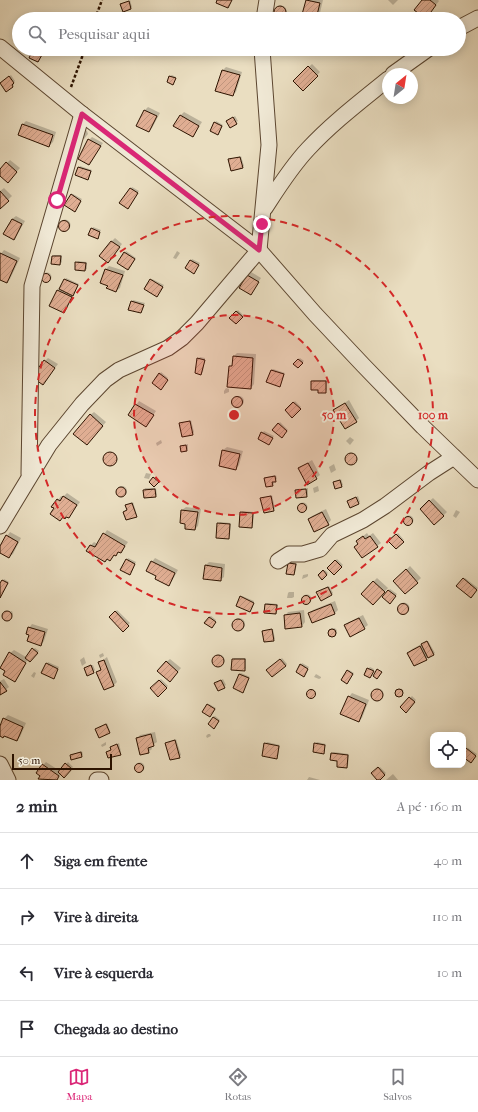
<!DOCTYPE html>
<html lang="pt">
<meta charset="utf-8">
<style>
body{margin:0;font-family:"IM FELL French Canon",serif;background:#f7f7f7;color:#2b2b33}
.controls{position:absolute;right:12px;bottom:12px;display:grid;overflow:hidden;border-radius:8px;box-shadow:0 2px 10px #0003}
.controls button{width:36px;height:36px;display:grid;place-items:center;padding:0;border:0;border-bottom:1px solid #e1e1e2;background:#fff;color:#2b2b33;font:20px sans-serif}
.compass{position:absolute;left:382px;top:68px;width:36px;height:36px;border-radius:50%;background:#fff;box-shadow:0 2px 10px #0003;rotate:30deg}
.scale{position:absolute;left:12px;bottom:10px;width:100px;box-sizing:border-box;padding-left:4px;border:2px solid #2d1300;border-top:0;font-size:11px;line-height:14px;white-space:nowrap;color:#2d1300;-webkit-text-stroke:3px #f1ead7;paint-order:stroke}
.stop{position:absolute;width:12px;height:12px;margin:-9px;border:3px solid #db2777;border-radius:50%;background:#fff}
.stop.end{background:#db2777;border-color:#fff;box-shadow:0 1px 4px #0008}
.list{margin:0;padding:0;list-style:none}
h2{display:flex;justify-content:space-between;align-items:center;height:52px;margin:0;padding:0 16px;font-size:17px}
h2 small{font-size:13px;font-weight:400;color:#7c7c81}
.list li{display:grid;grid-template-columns:26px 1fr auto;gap:12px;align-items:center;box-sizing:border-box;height:56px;padding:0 16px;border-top:1px solid #e1e1e2}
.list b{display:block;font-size:15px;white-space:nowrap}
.list em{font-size:13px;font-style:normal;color:#7c7c81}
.icon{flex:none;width:22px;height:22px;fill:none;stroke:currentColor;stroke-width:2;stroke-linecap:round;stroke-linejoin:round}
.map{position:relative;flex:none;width:478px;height:780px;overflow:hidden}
.search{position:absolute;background:#fff;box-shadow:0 2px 10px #0003;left:12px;right:12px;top:12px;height:44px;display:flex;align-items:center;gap:10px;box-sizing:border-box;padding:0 14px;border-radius:22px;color:#7c7c81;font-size:15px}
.sheet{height:276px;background:#fff}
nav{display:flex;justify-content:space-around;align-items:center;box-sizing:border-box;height:56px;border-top:1px solid #e1e1e2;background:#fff;font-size:11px;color:#7c7c81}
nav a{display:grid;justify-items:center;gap:2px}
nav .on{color:#db2777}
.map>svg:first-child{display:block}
.shadow{fill:#0003}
.building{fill:url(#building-hatch);stroke:#2d1300}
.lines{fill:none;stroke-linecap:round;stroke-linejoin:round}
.minor-casing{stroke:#5c4630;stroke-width:17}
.path{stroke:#2d1300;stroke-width:2.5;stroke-dasharray:3 2;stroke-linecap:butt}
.minor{stroke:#f1ead7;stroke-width:15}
.route{stroke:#db2777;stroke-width:5}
.ring{fill:none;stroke:#d62828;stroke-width:2;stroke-dasharray:7 5}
.centre{fill:#d62828;stroke:#f1ead7;stroke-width:2}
.ring-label{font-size:12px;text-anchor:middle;font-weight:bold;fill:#d62828;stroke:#f1ead7;stroke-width:4;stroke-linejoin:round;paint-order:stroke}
</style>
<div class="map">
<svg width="478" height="780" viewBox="0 0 478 780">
<defs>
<pattern id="building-hatch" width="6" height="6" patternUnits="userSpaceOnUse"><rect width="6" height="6" fill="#e0ae93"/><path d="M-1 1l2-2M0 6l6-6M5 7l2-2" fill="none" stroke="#c0957d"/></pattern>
</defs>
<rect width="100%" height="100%" fill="#eadec1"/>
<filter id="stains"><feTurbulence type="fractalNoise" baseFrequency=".005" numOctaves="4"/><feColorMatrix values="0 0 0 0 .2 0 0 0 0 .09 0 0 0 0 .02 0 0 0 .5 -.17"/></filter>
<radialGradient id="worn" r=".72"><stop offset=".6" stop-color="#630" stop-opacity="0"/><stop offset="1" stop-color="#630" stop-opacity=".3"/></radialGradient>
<g class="shadow">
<path d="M130,0l2,7 -1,1 -10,-4z"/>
<path d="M307,0h16l-4,17 -3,2 -13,-2z"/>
<path d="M388,0h10l-5,5z"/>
<path d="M423,0h15l1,1 -10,13z"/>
<circle cx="281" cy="11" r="5.5"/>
<path d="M226,14l7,5h-11z"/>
<path d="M350,14l4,5h-10z"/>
<path d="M114,15l12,4h-15z"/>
<path d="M35,49l8,3 -5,9 -7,-4z"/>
<path d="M293,49h8l-3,4z"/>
<path d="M348,49h10l-6,5z"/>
<path d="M312,64l8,8 -17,18 -9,-9z"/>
<path d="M226,67l16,5 -6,20 -4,3 -16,-5 7,-20z"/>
<path d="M11,75l4,6 -2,2 1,2 -2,2 -10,-5z"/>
<path d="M172,75l4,2 -3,6 -3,-7z"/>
<path d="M148,107l12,6 -8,15 -3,3 -12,-6 8,-15z"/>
<path d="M184,112l18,10 -9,14 -12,-21z"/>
<path d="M235,116l3,5 -8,5 -1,-6z"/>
<path d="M26,121l30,11 -3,10 -4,4 -26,-22z"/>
<path d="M216,121l7,4 -5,9 -3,-11z"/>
<path d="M84,129l3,2 1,3 -4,5 -3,1z"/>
<path d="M92,137l11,6 -11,17 -3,-20z"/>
<path d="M241,156l3,10 -2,1 -12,-7z"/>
<path d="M10,160l10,8 -9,10 -11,-3v-5z"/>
<path d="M80,166l12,4 -3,8 -13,-3z"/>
<path d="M132,187l7,4 -10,15 -8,-3z"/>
<path d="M4,188l8,8 -12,11v-16z"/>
<path d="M73,194l9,5 -6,11 -5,-15z"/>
<path d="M16,216l9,5 -8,14 -3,3 -2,-19z"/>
<circle cx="65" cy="225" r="5.5"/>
<path d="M93,227l8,3 -4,7 -5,-8z"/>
<path d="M115,238l7,6 -11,14 1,-17z"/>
<path d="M4,250l16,8 -10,21 -4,3 -6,-3v-24z"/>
<path d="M126,251l10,7 -6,9 -5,-14z"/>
<path d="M177,251l3,2 -4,6 -3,-1z"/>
<path d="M54,255h8v7l-2,2 -7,-8z"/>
<path d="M192,259l8,4 -5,8 -9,-3z"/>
<path d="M78,261l9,1v7l-2,1 -9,-7z"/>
<path d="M109,266l16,5 -5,17 -4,3 -7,-6 -8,-3 5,-13z"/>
<path d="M251,272l10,6 -10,16 -3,-18z"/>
<circle cx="47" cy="277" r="4.5"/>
<path d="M66,278l13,6 -12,24 -3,4 -7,-21z"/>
<path d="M152,279l12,6 -5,9 -8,-14z"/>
<path d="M133,300l12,3 -4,9 -9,-10z"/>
<path d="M238,310l5,5 -7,8 -5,-5z"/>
<path d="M237,353l19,1 -2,30 -3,4 -21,-21 3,-3v-7z"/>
<path d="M200,357l5,1 -2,14 -2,2 -3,-15z"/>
<path d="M48,358l10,6 -12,16 -1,-19z"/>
<path d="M300,358l4,3 -6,6 -4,-3z"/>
<path d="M273,369l12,4 -5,13 -9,-16z"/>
<path d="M161,372l7,6 -6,9 -2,-13z"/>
<path d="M313,380h14v10l-2,2 -6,-3 -7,-8z"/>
<path d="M226,388l3,1v3l-5,2v-3z"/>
<circle cx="239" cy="401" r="5"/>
<path d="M349,400l10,18 -3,3 -22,-11z"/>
<path d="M139,401l17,10 -10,15 -17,-11z"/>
<path d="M295,401l6,6 -9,9 -6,-6z"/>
<path d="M94,412l12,10 -16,18v-25z"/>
<path d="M191,420l3,12 -1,2 -13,-10z"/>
<path d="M280,422l8,8 -7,7 -8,-7z"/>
<path d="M264,431l10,5 -4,6 -11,-4z"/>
<path d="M350,437l4,3 -4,5 -4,-4z"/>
<path d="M161,440l1,3 -5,3 -1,-3z"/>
<path d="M188,444v5l-1,1 -6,-4z"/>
<path d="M227,447l16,4 -4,14 -3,4 -13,-19z"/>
<circle cx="111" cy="458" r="6"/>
<path d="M352,453l4,1v7l-3,3 -4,-1 -2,-2v-4z"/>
<path d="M312,460l8,15 -4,3 -17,-10z"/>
<path d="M334,464l2,6 -5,3 -2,-6z"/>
<path d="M146,473l5,1 -2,5 -5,-1z"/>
<path d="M276,475l1,4 -4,2 1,3 -2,1 -7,-7 2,-1z"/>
<path d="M155,477l4,3 -5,6 -4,-4z"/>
<path d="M341,479l2,6 -2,1 -7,-4z"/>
<path d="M318,486l1,5 -5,2 -1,-5z"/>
<circle cx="122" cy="491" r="5"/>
<path d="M145,488h11l1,7 -1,1 -12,-6z"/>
<path d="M308,488v6l-1,2 -10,1 -1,-7 1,-1z"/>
<path d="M67,493l13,9 -11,15 -16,-10 8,-11 2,1z"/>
<path d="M272,495l3,13 -1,2 -13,-11z"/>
<path d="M358,496l2,6 -1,1 -11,-2z"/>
<path d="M433,498l14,14 -4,4 -19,-10z"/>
<path d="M133,502l4,13 -1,1 -12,-4 4,-2 -1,-5z"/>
<circle cx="303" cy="507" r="4.5"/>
<path d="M186,507l15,2 -3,17 -3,3 -9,-6 -5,-1 1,-12z"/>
<path d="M326,509l5,11 -3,4 -19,-5 3,-3z"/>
<path d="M456,510l4,2 -4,6 -3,-2z"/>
<path d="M242,511l12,1 -1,13 -1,2 -11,-14z"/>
<circle cx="409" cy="520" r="4.5"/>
<path d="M220,522l11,1 -1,13 -2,2 -10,-14z"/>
<path d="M107,530l21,12 -7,10 -2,-1 -3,4 -1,-1 -5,5 -19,-14 3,-3 4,2z"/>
<path d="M10,532l11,6 -8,16 -4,3 -9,-5v-4l7,-12z"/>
<path d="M367,533l2,3 4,-3 8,10 -4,3 -22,1 4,-4 -2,-2z"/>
<path d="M398,533l6,7 -8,7 -6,-6z"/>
<path d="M128,558l8,4 -5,10 -9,-2z"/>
<path d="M155,558l23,12 -6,11 -3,3 -11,-9 -6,-13z"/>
<path d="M337,559l6,6 -9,9 -6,-6z"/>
<path d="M209,562l16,2 -1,13 -4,3 -15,-14z"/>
<path d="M290,562l7,1 -2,10 -2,1 -6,-1 2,-10z"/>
<path d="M410,566l11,12 -16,15 -10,-12z"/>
<path d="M325,570l3,3 -6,6 -3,-4z"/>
<path d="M308,574v2l-1,1 -5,2 1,-4z"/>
<path d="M377,578l11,10 -15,16 -11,-11z"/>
<path d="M465,578l13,10 -7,8 -13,-10z"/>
<path d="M4,579l5,3 -9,15v-12z"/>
<path d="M329,586l4,7 -1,1 -13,-3z"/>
<path d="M390,589l7,5 -5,7 -9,-4z"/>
<path d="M289,592h5v5l-2,1h-5l1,-5z"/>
<circle cx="307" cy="599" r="4.5"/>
<path d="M242,596l12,5 -3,8 -10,-12z"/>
<path d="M335,601l3,9 -3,3 -26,1 4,-4z"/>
<circle cx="404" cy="608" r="5.5"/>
<path d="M267,603l11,1 -1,8 -2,1 -9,-9z"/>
<path d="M117,610l13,13 -7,7 -13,-13z"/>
<path d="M304,610l1,12 -3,4 -17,-10 3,-4z"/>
<path d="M12,611l1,3 -3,5 -3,1 -3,-2 -1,-3 2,-2z"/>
<path d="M363,615l5,10 -4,3 -19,-3 4,-3z"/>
<path d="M211,616l5,4 -3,5 -4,-8z"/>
<circle cx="239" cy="624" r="6"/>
<path d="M32,624l16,5 -4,12 -3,4 -11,-11 -1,-6z"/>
<circle cx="333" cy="632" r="4"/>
<path d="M273,629l2,10 -2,1 -10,-9 2,-1z"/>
<path d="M428,641l7,12 -20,12 -7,-12 4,-4z"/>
<path d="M35,648l4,3 -7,9 -4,-1 -10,18 -8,-24 4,-3 12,7z"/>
<path d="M103,653l1,3 -4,2 -1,-3z"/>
<circle cx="219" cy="660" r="5.5"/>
<path d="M84,657l2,6 -4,3 -2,-6z"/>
<path d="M107,657l10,25 -3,3 -10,4 -6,-17 3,-4 -2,-5z"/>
<path d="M234,658h12v10l-1,2 -12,-11z"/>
<path d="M282,658l5,6 -1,2 -17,3z"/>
<path d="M170,659l11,9 -8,10 -7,-16z"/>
<path d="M48,662l11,5 -4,9 -8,-12z"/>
<path d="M302,663l7,4 -4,7 -4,-9z"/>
<path d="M93,665l2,5 -2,2 -6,-5z"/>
<path d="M370,667l4,2 -4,8 -2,-8z"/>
<path d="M349,670l5,3 -6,9v-11z"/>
<path d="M34,672l2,1 -2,5 -3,-2z"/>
<path d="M241,673l9,4 -7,14 -4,-17z"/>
<path d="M316,674l5,3v1l-2,1 -5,-2z"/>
<path d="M4,679l5,8 -9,7v-13z"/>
<path d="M161,679l7,7 -10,9 -7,-7z"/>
<path d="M223,679l3,6 -7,5 -2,-8z"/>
<circle cx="400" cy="692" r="3.5"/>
<circle cx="378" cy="694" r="5.5"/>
<path d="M310,689h3l3,3 -3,5 -3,1 -2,-1 -1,-3z"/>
<path d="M352,693l17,7 -7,18 -4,3 -9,-24z"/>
<path d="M412,696l4,4 -10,11 -4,-4z"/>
<path d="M209,704l7,4 -5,7 -3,-10z"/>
<path d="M8,715l18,8 -6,14 -4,3 -16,-7v-5l4,-9z"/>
<path d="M215,716l5,4 -4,6 -3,-9z"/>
<path d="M107,723l3,8 -1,1 -13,-3z"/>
<path d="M155,732l2,10 -6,4 1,3 -4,3 -11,-13 3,-4z"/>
<path d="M208,734h2l1,2 -4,2 -1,-2z"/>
<path d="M176,739l5,16 -2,2 -13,-14z"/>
<path d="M106,742v3l-4,2 -1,-2z"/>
<path d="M267,742l13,3 -2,11 -2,1 -11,-13z"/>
<path d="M317,742l9,2 -3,9 -8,-9z"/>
<path d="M119,743l2,9 -1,2 -8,-4 -1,-3z"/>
<path d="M468,748l9,6 -5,6 -9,-4z"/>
<path d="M82,751l1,4 -2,1 -10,-1z"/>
<path d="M334,752l15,2 -1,12 -2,1 -14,-14z"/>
<path d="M46,762l14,9 8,-9 5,5 -9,9 -3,-2 -4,6h-16l-1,-1 3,-14z"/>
<circle cx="140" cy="767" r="4.5"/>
<path d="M380,767l6,6 -8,7 -6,-7z"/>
<path d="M393,774l5,6h-12z"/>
<path d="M309,777l11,3h-13z"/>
</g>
<g class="building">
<path d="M217,0h15l-4,8 -12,-5z"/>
<path d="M306,0l14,3 -4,16 -15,-1z"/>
<path d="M422,0h8l6,5 -10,14 -12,-9z"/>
<path d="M129,1l2,8 -8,3 -3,-8z"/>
<circle cx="280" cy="12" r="6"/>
<path d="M33,49l10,4 -5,9 -9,-4z"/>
<path d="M308,66l10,10 -15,15 -10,-10z"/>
<path d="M222,70l18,5 -7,21 -18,-5z"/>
<path d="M9,76l5,7 -2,2 1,2 -7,5 -6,-9z"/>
<path d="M169,76l7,2 -3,7 -6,-3z"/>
<path d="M144,110l13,6 -8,16 -13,-6z"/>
<path d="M180,115l19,11 -6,11 -20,-11z"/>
<path d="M233,117l4,7 -7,4 -4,-7z"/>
<path d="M214,122l8,4 -4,9 -8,-4z"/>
<path d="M22,124l31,11 -4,12 -31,-12z"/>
<path d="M88,139l13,7 -12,19 -11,-6z"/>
<path d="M240,157l3,11 -12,3 -3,-12z"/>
<path d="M6,162l11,10 -9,11 -8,-7v-7z"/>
<path d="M78,167l13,4 -3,9 -13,-5z"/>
<path d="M130,188l8,5 -10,16 -9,-6z"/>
<path d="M0,191l9,10 -9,8z"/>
<path d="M71,194l10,7 -6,11 -11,-7z"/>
<path d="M12,219l10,5 -8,16 -11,-6z"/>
<circle cx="64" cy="226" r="5.5"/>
<path d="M91,228l9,4 -2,7 -10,-4z"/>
<path d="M111,241l9,6 -12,16 -9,-7z"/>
<path d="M124,252l11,7 -7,11 -11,-7z"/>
<path d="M0,253l17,8 -10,22 -7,-3z"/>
<path d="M52,256h9l-1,9 -9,-1z"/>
<path d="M190,260l9,5 -5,9 -9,-6z"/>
<path d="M75,262l11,1 -1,8 -10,-1z"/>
<path d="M105,269l18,6 -7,17 -10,-4 2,-2 -8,-3z"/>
<circle cx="46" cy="278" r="4.5"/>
<path d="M247,275l12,7 -8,13 -12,-7z"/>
<path d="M64,279l14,6 -5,11 -14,-7z"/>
<path d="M150,279l13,8 -6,10 -13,-8z"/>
<path d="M57,290l15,7 -8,16 -15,-7z"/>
<path d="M131,301l13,4 -3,8 -13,-3z"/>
<path d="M236,311l7,6 -7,7 -7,-6z"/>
<path d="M233,356l20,2 -2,31 -24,-2 2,-21h3z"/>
<path d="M197,358l8,2 -4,15 -6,-2z"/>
<path d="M298,359l5,4 -5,5 -5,-4z"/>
<path d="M44,360l11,8 -12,17 -11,-8z"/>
<path d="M271,370l13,4 -4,13 -14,-5z"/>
<path d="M159,373l9,7 -7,10 -9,-7z"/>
<path d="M311,381h15v12h-8v-3h-7z"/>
<circle cx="237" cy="402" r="5.5"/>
<path d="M293,402l8,7 -9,9 -7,-8z"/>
<path d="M345,403l12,19 -12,7 -12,-19z"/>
<path d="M135,404l19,11 -8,12 -18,-12z"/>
<path d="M90,414l13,12 -16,19 -14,-11z"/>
<path d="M190,421l3,14 -11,2 -3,-14z"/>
<path d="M278,423l9,8 -5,7 -10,-8z"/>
<path d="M261,432l12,6 -4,7 -11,-6z"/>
<path d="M186,445l1,6 -6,1 -1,-6z"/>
<path d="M222,450l18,4 -4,16 -17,-4z"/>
<circle cx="110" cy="459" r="7"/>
<circle cx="351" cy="459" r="6"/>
<path d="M308,463l9,16 -10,6 -9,-17z"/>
<path d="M275,476l1,6h-4l1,4 -7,1 -2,-9z"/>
<path d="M153,477l6,5 -5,5 -5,-5z"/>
<path d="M340,480l2,7 -7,2 -2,-7z"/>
<circle cx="121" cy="492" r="5"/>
<path d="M155,489l1,8 -12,1 -1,-8z"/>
<path d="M306,489l1,8 -11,1 -1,-8z"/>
<path d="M63,496l14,9 -8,13 -3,-1 -1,2 -2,-2 -3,4 -10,-7 4,-6 -3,-1 6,-8 3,2z"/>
<path d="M271,496l3,15 -10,2 -4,-15z"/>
<path d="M356,497l3,7 -9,4 -3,-7z"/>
<path d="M429,500l15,16 -10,9 -14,-16z"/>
<path d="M132,503l5,14 -11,3 -3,-8 4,-2 -2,-5z"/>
<circle cx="302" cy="508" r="4.5"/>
<path d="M181,510l17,2 -3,18 -10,-1v-5l-5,-1z"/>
<path d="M240,512l13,1 -1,15 -13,-1z"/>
<path d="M322,512l7,13 -15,7 -6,-13z"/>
<circle cx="408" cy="521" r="4.5"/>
<path d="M217,523l13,1 -1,15 -13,-1z"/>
<path d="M103,533l22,13 -4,7 -3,-1 -2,4 -2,-1 -4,6 -3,-2 -2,3 -19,-11 4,-6 5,2z"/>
<path d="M396,534l8,8 -8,7 -8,-8z"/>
<path d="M6,535l12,7 -9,16 -9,-5v-7z"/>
<path d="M363,536l2,3 5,-3 8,11 -16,11 -8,-11 4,-3 -2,-3z"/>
<path d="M126,559l9,5 -5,11 -10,-5z"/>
<path d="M335,560l7,7 -8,8 -7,-7z"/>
<path d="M151,561l24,12 -6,13 -14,-7 1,-3 -10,-5z"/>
<path d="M288,563l8,1 -2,11 -8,-1z"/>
<path d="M205,565l17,3 -1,13 -18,-2z"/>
<path d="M406,569l12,14 -13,11 -12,-13z"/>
<path d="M323,570l4,5 -5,5 -4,-5z"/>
<path d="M463,578l14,12 -6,8 -15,-12z"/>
<path d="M2,580l6,3 -8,15v-15z"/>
<path d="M373,581l12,11 -12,13 -12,-11z"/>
<path d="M328,587l4,8 -11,6 -5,-9z"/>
<path d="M388,590l8,6 -6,8 -8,-7z"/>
<circle cx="306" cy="600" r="4.5"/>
<path d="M240,596l14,7 -4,9 -14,-6z"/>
<circle cx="403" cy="609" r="5.5"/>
<path d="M265,604l12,1 -1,9 -12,-1z"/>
<path d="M331,604l4,10 -23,9 -4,-10z"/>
<circle cx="7" cy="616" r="5"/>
<path d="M115,611l14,15 -6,6 -14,-15z"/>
<path d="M300,613l2,14 -17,2 -1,-14z"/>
<path d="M209,617l7,5 -4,6 -8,-5z"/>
<path d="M359,618l6,11 -15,8 -6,-12z"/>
<circle cx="238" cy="625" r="6"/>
<path d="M28,627l17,5 -4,14 -14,-5 2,-6 -3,-1z"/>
<circle cx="332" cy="633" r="4"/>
<path d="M272,629l2,12 -10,1 -2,-11z"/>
<path d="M427,641l7,14 -6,3 -7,-14z"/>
<path d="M420,646l7,14 -13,6 -7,-13z"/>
<path d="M32,648l6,5 -8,9 -5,-4z"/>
<path d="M9,652l17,11 -11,19 -12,-7 2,-4 -5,-3z"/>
<circle cx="218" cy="661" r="6"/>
<path d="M232,659h13v12l-14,-1z"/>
<path d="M280,659l6,7 -14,11 -6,-7z"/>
<path d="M104,660l10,26 -10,4 -8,-18 5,-2 -3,-8z"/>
<path d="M166,661l12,11 -8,10 -13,-11z"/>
<path d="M46,663l12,6 -4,10 -13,-6z"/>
<path d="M300,664l8,5 -4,8 -8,-5z"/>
<path d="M91,665l3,8 -7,3 -3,-8z"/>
<path d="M367,668l7,3 -4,7 -6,-3z"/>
<path d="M377,669l5,3 -5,7 -4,-3z"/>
<path d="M347,670l6,4 -6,10 -6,-4z"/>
<path d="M239,674l10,4 -6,15 -10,-5z"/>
<path d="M159,680l8,8 -9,9 -8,-9z"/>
<path d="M221,680l4,8 -7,3 -4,-8z"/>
<path d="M0,682l7,9 -7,4z"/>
<circle cx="399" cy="693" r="4"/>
<circle cx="377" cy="695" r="6"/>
<circle cx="311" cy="694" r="4.5"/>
<path d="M348,696l18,8 -7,18 -19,-8z"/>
<path d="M409,697l6,5 -9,11 -6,-6z"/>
<path d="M207,704l8,5 -5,8 -8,-5z"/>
<path d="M213,717l6,4 -5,8 -6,-5z"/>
<path d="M3,718l20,9 -6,14 -13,-5 -1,2 -3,-2v-10z"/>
<path d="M106,724l4,9 -11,5 -4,-9z"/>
<path d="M151,734l3,12 -6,2 1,5 -9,2 -4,-17z"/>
<path d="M175,740l5,18 -10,2 -5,-17z"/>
<path d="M264,743l15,3 -2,13 -15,-3z"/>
<path d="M314,743l11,2 -1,9 -11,-2z"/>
<path d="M117,744l4,11 -13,3 -2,-6 5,-2 -1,-3z"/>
<path d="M466,748l10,8 -5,7 -8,-6v-5z"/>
<path d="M81,752l1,5 -11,3 -1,-5z"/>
<path d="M331,753l17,2 -1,13 -10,-1v-6l-7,-1z"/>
<path d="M65,763l7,6 -8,9 -6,-6z"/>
<circle cx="139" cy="768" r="4.5"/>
<path d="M42,764l17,12 -2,4 -19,-1 2,-3 -4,-3z"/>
<path d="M378,767l7,8 -5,5h-3l-6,-7z"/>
</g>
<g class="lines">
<defs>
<g id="minor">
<path d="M264,19l3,-19"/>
<path d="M459,28l19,-10"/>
<path d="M0,47l82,67 177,136 56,64 48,51 60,62 55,53"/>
<path d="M393,74l35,-25"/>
<path d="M265,208c13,-20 26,-41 43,-59 24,-26 53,-48 80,-70"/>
<path d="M29,474l3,-188 50,-172"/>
<path d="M0,526l49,-81 33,-41 23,-24 14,-10 49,-22 14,-10 15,-15 62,-73 10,-105 -7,-96"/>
<path d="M278,561l11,-7h14l17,-5 12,-14 31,-15 22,-14 44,-33 25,-16"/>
<path d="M0,764l8,16"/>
<path d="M97,780h4"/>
</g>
</defs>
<use href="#minor" class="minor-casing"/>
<g class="path">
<path d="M95,19l7,-19"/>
<path d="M71,87l14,-38"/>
</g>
<use href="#minor" class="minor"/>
</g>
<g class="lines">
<path class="route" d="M57,200l25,-86 177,136 3,-26"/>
</g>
<circle cx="234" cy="415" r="100" fill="#d62828" fill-opacity=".12"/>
<g class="ring">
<circle cx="234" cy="415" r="100"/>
<circle cx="234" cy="415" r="199"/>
</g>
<circle cx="234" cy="415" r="6" class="centre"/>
<g class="ring-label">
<text x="334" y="419">50 m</text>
<text x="433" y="419">100 m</text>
</g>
<rect width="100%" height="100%" filter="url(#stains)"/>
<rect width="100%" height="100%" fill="url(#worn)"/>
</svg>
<div class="controls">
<button><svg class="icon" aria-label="locate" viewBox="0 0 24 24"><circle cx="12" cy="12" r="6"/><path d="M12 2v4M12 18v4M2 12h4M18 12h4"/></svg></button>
</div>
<svg class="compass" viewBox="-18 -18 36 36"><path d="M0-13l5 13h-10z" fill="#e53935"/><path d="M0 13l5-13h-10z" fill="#7c7c81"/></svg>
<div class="scale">50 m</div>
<div class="stop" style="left:57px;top:200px"></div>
<div class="stop end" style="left:262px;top:224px"></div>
<div class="search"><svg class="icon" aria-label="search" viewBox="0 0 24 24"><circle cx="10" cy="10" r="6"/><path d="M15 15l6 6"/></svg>Pesquisar aqui</div>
</div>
<section class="sheet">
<h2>2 min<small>A pé · 160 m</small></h2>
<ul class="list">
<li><svg class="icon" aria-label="ahead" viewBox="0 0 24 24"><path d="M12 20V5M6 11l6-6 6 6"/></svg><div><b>Siga em frente</b></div><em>40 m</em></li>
<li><svg class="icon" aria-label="right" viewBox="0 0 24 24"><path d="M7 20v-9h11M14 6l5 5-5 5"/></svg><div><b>Vire à direita</b></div><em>110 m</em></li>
<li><svg class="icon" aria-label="left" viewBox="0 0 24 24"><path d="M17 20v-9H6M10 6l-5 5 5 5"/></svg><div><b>Vire à esquerda</b></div><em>10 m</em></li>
<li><svg class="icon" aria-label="arrive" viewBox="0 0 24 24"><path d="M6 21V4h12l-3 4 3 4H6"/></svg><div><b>Chegada ao destino</b></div></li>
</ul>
</section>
<nav>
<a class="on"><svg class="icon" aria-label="map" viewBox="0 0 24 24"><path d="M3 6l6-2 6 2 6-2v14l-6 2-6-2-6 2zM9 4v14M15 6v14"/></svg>Mapa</a>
<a><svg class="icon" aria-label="directions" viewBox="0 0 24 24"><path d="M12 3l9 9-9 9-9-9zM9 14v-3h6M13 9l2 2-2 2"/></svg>Rotas</a>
<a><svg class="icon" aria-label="saved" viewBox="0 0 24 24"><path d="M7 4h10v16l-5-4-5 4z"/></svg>Salvos</a>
</nav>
